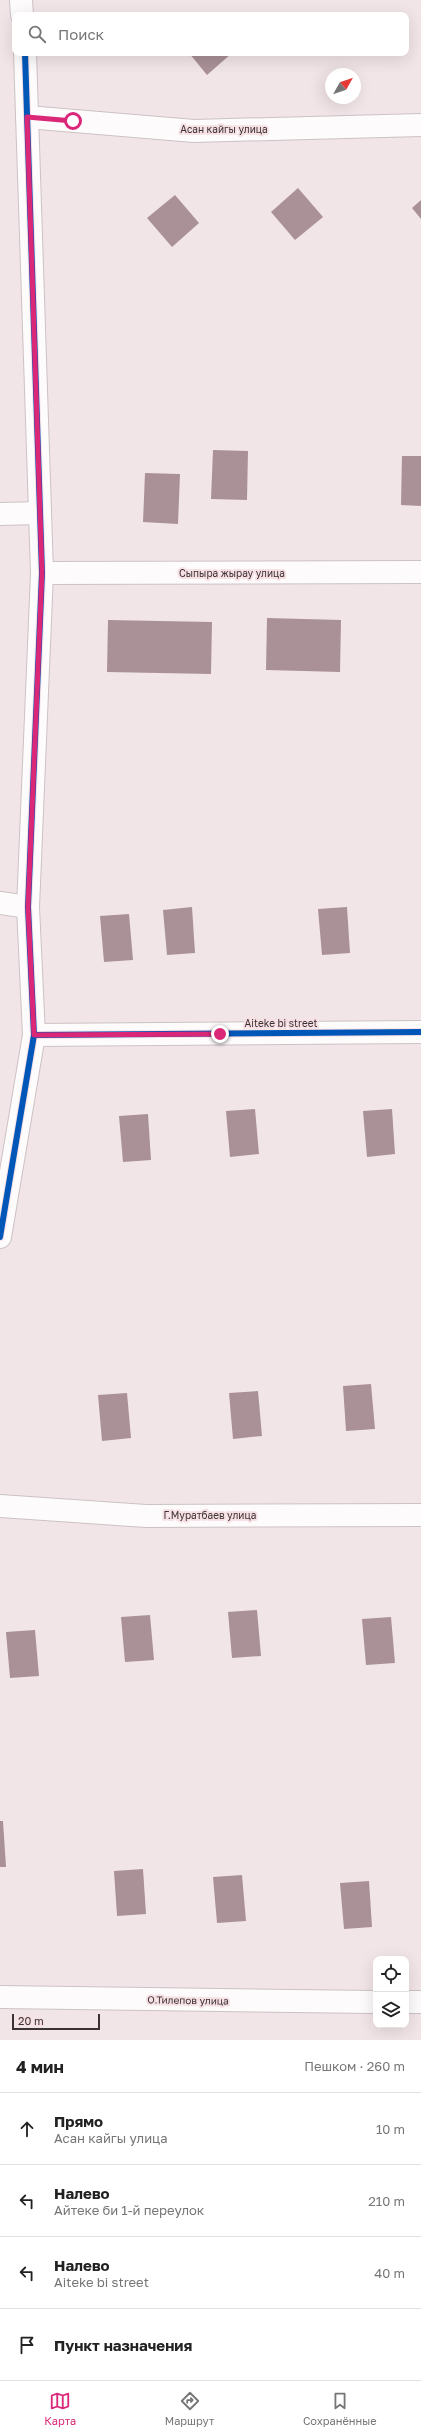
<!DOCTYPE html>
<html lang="ru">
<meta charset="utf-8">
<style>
body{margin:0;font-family:"Golos Text",sans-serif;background:#f6f6f6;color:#222}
.controls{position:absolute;right:12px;bottom:12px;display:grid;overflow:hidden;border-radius:8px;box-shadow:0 4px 16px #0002}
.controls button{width:36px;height:36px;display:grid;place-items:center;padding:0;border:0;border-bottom:1px solid #e0e0e0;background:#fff;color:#222;font:20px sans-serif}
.compass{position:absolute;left:325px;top:68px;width:36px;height:36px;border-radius:50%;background:#fff;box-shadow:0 4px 16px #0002;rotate:50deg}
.scale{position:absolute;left:12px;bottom:10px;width:88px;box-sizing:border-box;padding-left:4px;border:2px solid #3b3234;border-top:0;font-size:11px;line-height:14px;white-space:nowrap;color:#3b3234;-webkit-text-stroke:3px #f7e0e4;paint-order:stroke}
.stop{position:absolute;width:12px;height:12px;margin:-9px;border:3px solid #db2777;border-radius:50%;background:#fff}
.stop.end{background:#db2777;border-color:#fff;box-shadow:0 1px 4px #0008}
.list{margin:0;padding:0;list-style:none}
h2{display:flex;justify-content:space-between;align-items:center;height:52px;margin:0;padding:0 16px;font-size:17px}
h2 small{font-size:13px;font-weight:400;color:#767676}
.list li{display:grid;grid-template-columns:26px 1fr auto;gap:12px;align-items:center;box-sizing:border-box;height:72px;padding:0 16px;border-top:1px solid #e0e0e0}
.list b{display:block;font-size:15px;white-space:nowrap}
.list p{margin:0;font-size:13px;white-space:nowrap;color:#767676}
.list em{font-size:13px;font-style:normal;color:#767676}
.icon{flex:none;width:22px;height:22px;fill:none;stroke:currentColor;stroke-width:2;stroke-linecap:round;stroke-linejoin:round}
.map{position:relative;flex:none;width:421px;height:2040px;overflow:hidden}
.search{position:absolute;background:#fff;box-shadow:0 4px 16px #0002;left:12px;right:12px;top:12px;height:44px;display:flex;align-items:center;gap:10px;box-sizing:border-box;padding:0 14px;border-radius:8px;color:#767676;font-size:15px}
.sheet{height:340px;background:#fff}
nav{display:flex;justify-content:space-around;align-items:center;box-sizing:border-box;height:56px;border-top:1px solid #e0e0e0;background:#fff;font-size:11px;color:#767676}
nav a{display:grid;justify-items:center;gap:2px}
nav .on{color:#db2777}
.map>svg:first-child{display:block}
.building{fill:#a99197}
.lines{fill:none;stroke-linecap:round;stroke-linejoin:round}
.minor-casing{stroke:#ccc2c4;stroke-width:24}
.minor{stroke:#fdfbfc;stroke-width:22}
.cycleway-casing{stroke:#f7e0e4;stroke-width:8}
.cycleway{stroke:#0057b8;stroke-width:6}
.route{stroke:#db2777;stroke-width:5}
.labels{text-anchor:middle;stroke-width:4;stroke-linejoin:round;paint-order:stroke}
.street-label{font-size:10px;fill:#3b3234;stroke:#f7e0e4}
</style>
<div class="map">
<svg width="421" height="2040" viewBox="0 0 421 2040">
<rect width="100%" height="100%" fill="#f2e5e8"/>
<g class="building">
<path d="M189,53h43l-25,22z"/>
<path d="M298,188l25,29 -28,23 -24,-28z"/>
<path d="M175,195l24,28 -27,24 -25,-29z"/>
<path d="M421,200v19l-9,-11z"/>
<path d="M213,450l35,1 -1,49 -36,-1z"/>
<path d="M402,456h19v50l-20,-1z"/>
<path d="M145,473l35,1 -2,50 -35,-2z"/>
<path d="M267,618l74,2 -1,52 -74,-2z"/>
<path d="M108,620l104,2 -1,52 -104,-2z"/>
<path d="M192,907l3,46 -28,2 -4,-45z"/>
<path d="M347,907l3,46 -28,2 -4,-46z"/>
<path d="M129,914l4,46 -29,2 -4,-46z"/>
<path d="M255,1109l4,45 -29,3 -4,-46z"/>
<path d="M392,1109l3,45 -28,3 -4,-46z"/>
<path d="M148,1114l3,46 -28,2 -4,-46z"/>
<path d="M371,1384l4,45 -29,2 -3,-45z"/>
<path d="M258,1391l4,45 -29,3 -4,-46z"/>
<path d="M127,1393l4,45 -29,3 -4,-46z"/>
<path d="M257,1610l4,46 -29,2 -4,-46z"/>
<path d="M150,1615l4,45 -29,2 -4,-45z"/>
<path d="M391,1617l4,46 -29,2 -4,-46z"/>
<path d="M35,1630l4,46 -29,2 -4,-46z"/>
<path d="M0,1821h3l3,46h-6z"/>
<path d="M143,1869l3,45 -29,2 -3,-45z"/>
<path d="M242,1875l4,46 -29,2 -4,-46z"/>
<path d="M369,1881l3,46 -28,2 -4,-46z"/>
</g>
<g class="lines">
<defs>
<g id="minor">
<path d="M21,0l1,15"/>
<path d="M25,53l17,520 -14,334 6,128"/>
<path d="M27,117l167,14 227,-6"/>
<path d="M0,514l40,-1"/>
<path d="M42,573l379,-1"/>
<path d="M0,903l28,4"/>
<path d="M0,1237l34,-202 387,-3"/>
<path d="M0,1506l146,10 275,-1"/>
<path d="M0,1997l376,5"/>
<path d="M406,2002h15"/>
</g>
</defs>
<use href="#minor" class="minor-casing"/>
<use href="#minor" class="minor"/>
<defs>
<g id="cycleway">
<path d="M25,53l17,520 -14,334 6,128"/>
<path d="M0,1237l34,-202 387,-3"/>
</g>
</defs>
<use href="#cycleway" class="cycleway-casing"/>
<use href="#cycleway" class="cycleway"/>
</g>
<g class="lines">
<path class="route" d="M73,121l-46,-4 15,456 -14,334 6,128 186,-1"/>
</g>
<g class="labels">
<g class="street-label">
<text x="224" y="133">Асан кайгы улица</text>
<text x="232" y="577">Сыпыра жырау улица</text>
<text x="281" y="1027">Aiteke bi street</text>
<text x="210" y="1519">Г.Муратбаев улица</text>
<text transform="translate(188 2000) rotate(1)" y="4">О.Тилепов улица</text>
</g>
</g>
</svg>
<div class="controls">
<button><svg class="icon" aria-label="locate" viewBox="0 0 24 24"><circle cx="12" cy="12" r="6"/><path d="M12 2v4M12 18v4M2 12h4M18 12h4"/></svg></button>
<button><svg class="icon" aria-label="layers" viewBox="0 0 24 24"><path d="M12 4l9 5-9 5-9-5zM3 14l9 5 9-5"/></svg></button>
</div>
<svg class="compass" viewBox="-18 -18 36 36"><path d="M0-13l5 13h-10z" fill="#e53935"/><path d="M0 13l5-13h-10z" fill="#767676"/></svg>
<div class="scale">20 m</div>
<div class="stop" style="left:73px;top:121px"></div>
<div class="stop end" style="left:220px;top:1034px"></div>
<div class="search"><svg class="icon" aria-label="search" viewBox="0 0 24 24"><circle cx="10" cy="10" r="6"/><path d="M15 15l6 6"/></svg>Поиск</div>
</div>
<section class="sheet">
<h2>4 мин<small>Пешком · 260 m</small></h2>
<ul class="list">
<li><svg class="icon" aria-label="ahead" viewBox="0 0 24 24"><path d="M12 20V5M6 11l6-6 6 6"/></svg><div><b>Прямо</b><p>Асан кайгы улица</p></div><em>10 m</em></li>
<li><svg class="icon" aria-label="left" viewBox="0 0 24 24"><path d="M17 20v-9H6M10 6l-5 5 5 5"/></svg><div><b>Налево</b><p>Айтеке би 1-й переулок</p></div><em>210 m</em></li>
<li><svg class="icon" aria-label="left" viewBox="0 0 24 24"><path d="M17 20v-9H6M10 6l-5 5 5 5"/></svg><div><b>Налево</b><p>Aiteke bi street</p></div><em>40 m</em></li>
<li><svg class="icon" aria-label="arrive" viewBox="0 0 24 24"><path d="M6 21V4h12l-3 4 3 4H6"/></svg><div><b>Пункт назначения</b></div></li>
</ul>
</section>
<nav>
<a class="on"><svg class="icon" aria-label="map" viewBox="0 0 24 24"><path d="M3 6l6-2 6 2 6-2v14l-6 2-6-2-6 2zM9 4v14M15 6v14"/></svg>Карта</a>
<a><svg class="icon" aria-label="directions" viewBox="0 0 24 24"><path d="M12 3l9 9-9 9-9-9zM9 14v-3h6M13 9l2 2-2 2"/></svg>Маршрут</a>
<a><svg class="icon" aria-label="saved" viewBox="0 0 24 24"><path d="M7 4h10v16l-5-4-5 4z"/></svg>Сохранённые</a>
</nav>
